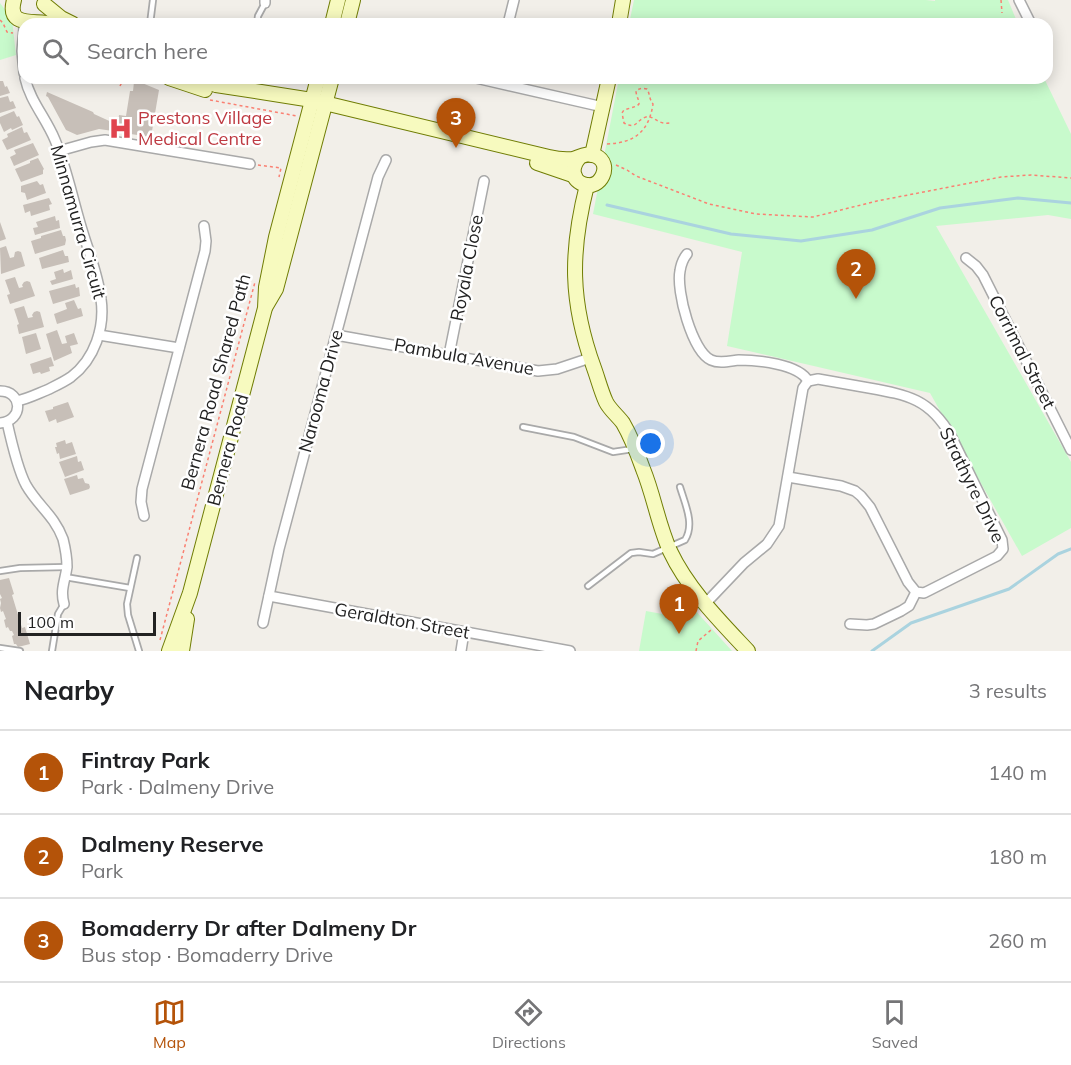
<!DOCTYPE html>
<meta charset="utf-8">
<style>
body{margin:0;font-family:Mulish,sans-serif;background:#f2f2f2;color:#202124}
.scale{position:absolute;left:18px;bottom:15px;width:138px;box-sizing:border-box;padding-left:6px;border:3px solid #222;border-top:0;font-size:16px;line-height:21px;white-space:nowrap;color:#222;-webkit-text-stroke:4px #fff;paint-order:stroke}
.you{position:absolute;left:651px;top:444px;width:21px;height:21px;margin:-15px;border:4px solid #fff;border-radius:50%;background:#1a73e8;box-shadow:0 0 0 9px #1a73e833}
.badge{display:grid;place-items:center;width:39px;height:39px;border-radius:50%;background:#b45309;color:#fff;font-size:20px;font-weight:700}
.pin{position:absolute;translate:-50% -50px;filter:drop-shadow(0 2px 3px #0008)}
.pin::after{content:'';position:absolute;top:32px;width:21px;height:18px;background:inherit;clip-path:polygon(0 0,100% 0,50% 100%)}
.list{margin:0;padding:0;list-style:none}
h2{display:flex;justify-content:space-between;align-items:center;height:78px;margin:0;padding:0 24px;font-size:26px}
h2 small{font-size:20px;font-weight:400;color:#757577}
.list li{display:grid;grid-template-columns:39px 1fr auto;gap:18px;align-items:center;box-sizing:border-box;height:84px;padding:0 24px;border-top:2px solid #e0e0e0}
.list b{display:block;font-size:22px;white-space:nowrap}
.list p{margin:0;font-size:20px;white-space:nowrap;color:#757577}
.list em{font-size:20px;font-style:normal;color:#757577}
.icon{flex:none;width:33px;height:33px;fill:none;stroke:currentColor;stroke-width:2;stroke-linecap:round;stroke-linejoin:round}
.map{position:relative;flex:none;width:1071px;height:651px;overflow:hidden}
.search{position:absolute;background:#fff;box-shadow:0 3px 15px #0003;left:18px;right:18px;top:18px;height:66px;display:flex;align-items:center;gap:15px;box-sizing:border-box;padding:0 21px;border-radius:18px;color:#757577;font-size:22px}
.sheet{height:330px;background:#fff}
nav{display:flex;justify-content:space-around;align-items:center;box-sizing:border-box;height:84px;border-top:2px solid #e0e0e0;background:#fff;font-size:16px;color:#757577}
nav a{display:grid;justify-items:center;gap:3px}
nav .on{color:#b45309}
.map>svg:first-child{display:block}
.park{fill:#c8facc}
.lines{fill:none;stroke-linecap:round;stroke-linejoin:round}
.stream{stroke:#aad3df;stroke-width:3}
.building{fill:#c7bfb8}
.lane-casing{stroke:#a9a9a9;stroke-width:8}
.street-casing{stroke:#a9a9a9;stroke-width:12}
.secondary-casing{stroke:#707d05;stroke-width:16}
.path{stroke:#fa8072;stroke-width:1.5;stroke-dasharray:3 3;stroke-linecap:butt}
.lane{stroke:#fff;stroke-width:4.5}
.street{stroke:#fff;stroke-width:9}
.secondary{stroke:#f7fabf;stroke-width:14}
.labels{text-anchor:middle;stroke-width:5;stroke-linejoin:round;paint-order:stroke}
.health-label{font-size:18px;fill:#be3a42;stroke:#fff;text-anchor:start}
.street-label{font-size:18px;fill:#222;stroke:#fff}
</style>
<div class="map">
<svg width="1071" height="651" viewBox="0 0 1071 651">
<rect width="100%" height="100%" fill="#f2efe9"/>
<g class="park">
<path d="M634,0h292l9,1v-1h73l10,24h-389z"/>
<path d="M0,3l12,16 4,36 -16,5z"/>
<path d="M619,78h425l27,56v85l-23,-4 -112,11 135,236v66l-49,28 -92,-163 -203,-47 15,-94 -149,-38z"/>
<path d="M683,597l49,54h-93l7,-40 33,6z"/>
</g>
<g class="lines">
<g class="stream">
<path d="M607,205l124,29 70,7 71,-11 68,-22 78,-10 53,5"/>
<path d="M872,651l39,-28 98,-34 49,-35 13,-5"/>
</g>
</g>
<g class="building">
<path d="M0,81h3l2,6 2,-1 3,7 -10,3z"/>
<path d="M134,82l8,1 17,7 -8,47 -34,-5 2,-17 7,1 4,-25h3z"/>
<path d="M47,92l46,20 1,2 22,10 -3,7 -14,-2 -22,6 -11,-5 -18,-33 -2,-1z"/>
<path d="M8,96l2,6 3,-1 3,7 -16,5v-15z"/>
<path d="M14,111l3,6 2,-1 4,9 -11,5 -1,-2 -7,4 -4,-9v-6z"/>
<path d="M22,127l2,6 3,-1 4,8 -24,10 -5,-10 6,-3 -1,-3z"/>
<path d="M33,143l6,12 -25,11 -4,-9 6,-3 -2,-4z"/>
<path d="M38,158l6,11 -1,1v4l-22,8 -6,-13 15,-6v-2z"/>
<path d="M37,181l3,4 3,-1 3,9 -19,7 -2,-7 -4,-1v-6z"/>
<path d="M49,198l3,6 -3,1 1,5 -19,6 -1,-5 -5,2 -2,-8z"/>
<path d="M55,216l1,5 3,-1 1,8 -25,7 -2,-7 5,-1 -2,-5z"/>
<path d="M0,222l6,17 -6,2z"/>
<path d="M61,230l2,6h2l1,4 -1,5 -30,9 -4,-13 10,-3v-2z"/>
<path d="M6,246l4,12 4,-1 1,-5 3,-1 3,1 4,14 -24,8 -1,-26z"/>
<path d="M63,250l2,6h3l1,6 -27,7 -3,-11z"/>
<path d="M63,269l1,4 7,-3 2,9 -21,6 -2,-4 6,-2 -2,-7z"/>
<path d="M15,277l4,11 4,-1 -1,-2 2,-3 3,-1 3,1 5,14 -25,8 -3,-9 3,-1 -5,-14z"/>
<path d="M75,284l1,4 3,-1 1,9 -27,8 -4,-13z"/>
<path d="M74,300l4,9 3,-1 2,8 -26,8 -3,-10 13,-5 -2,-6z"/>
<path d="M24,306l4,12 5,-1 -1,-2 2,-3 3,-1 3,1 4,15 -25,7 -2,-9 2,-1 -5,-15z"/>
<path d="M57,330l5,14 5,-1 -2,-7 9,-3 4,11 -8,2 2,7 -18,8 -8,-27z"/>
<path d="M36,333l5,16 -15,5 -4,-17z"/>
<path d="M51,357l3,9 -5,1 1,4 -9,3 -1,-2 -7,2 -3,-10z"/>
<path d="M68,402l6,15 -17,6 -1,-4 -7,3 -4,-11 8,-2v-2z"/>
<path d="M65,440l1,4 6,-2 4,12 -16,5 -1,-6 -2,1 -2,-7h2l-1,-4z"/>
<path d="M77,456l1,6 3,-1 3,9 -19,7 -6,-15z"/>
<path d="M77,475l1,4 5,-1 2,5 4,1 1,3 -1,2 -19,6 -6,-16z"/>
<path d="M9,578l5,16 -2,1 10,33 3,-1 5,17 -12,3 -2,-3h-2l-2,-8 2,-1 -2,-4h-2l-2,-4 -2,1 -2,-8 2,-1 -3,-8 -2,1 -1,-4 1,-5 -1,-4 2,-1 -2,-4v-14z"/>
</g>
<g class="lines">
<defs>
<g id="lane">
<path d="M150,24l3,-24"/>
<path d="M257,24l1,-8 7,-13"/>
<path d="M523,427l51,10 39,15 20,-3"/>
<path d="M137,558l-10,46 1,11 11,36"/>
<path d="M0,571l20,-3 46,-1"/>
<path d="M65,577l65,11"/>
<path d="M588,586l43,-33 8,-1 14,2 32,-14c10,-16 0,-36 -5,-53"/>
<path d="M0,648l20,3"/>
<path d="M52,651l6,-37 6,-10"/>
</g>
<g id="street">
<path d="M1019,0l12,24"/>
<path d="M265,3v-3"/>
<path d="M508,24l6,-24"/>
<path d="M24,28l-2,23 2,22"/>
<path d="M476,78l127,29"/>
<path d="M59,151l32,-9 14,-2 145,24"/>
<path d="M687,254c-4,5 -6,10 -7,17 -4,20 12,80 31,89 8,4 19,1 28,0 18,0 60,4 69,21"/>
<path d="M966,258l10,8 7,9 88,175"/>
<path d="M99,335l80,13"/>
<path d="M336,335l202,36 19,-2 33,-11"/>
<path d="M449,355l35,-174"/>
<path d="M0,391c23,0 24,30 0,32"/>
<path d="M17,401c10,-2 20,-7 30,-11 8,-4 17,-8 24,-13 24,-18 34,-50 30,-78 -3,-26 -14,-51 -21,-76 -8,-27 -14,-57 -25,-83 -9,-22 -25,-39 -30,-62"/>
<path d="M7,422c4,18 11,48 19,63 12,21 28,30 37,54 2,8 4,20 4,28 -2,14 -7,23 -3,37"/>
<path d="M788,477l53,9 14,5 6,5 9,11 38,75 8,10 8,1 6,-3 67,-34 6,-7 -1,-9 -51,-104c-21,-37 -43,-41 -82,-48 -17,-3 -34,-6 -51,-9l-10,2"/>
<path d="M144,516l-3,-14 1,-13 63,-238 1,-10 -2,-15"/>
<path d="M269,596l301,55"/>
<path d="M705,604l39,-41 23,-19 12,-18 24,-138 5,-7"/>
<path d="M263,623l16,-74 99,-372 8,-17"/>
<path d="M850,624l17,1 7,-1 27,-13 8,-5 7,-14"/>
<path d="M461,651l3,-19"/>
</g>
<g id="secondary">
<path d="M14,0c-8,29 22,19 38,24"/>
<path d="M44,4l17,14 12,6"/>
<path d="M332,24l6,-24"/>
<path d="M347,24l6,-24"/>
<path d="M619,24l4,-24"/>
<path d="M169,78l36,12"/>
<path d="M195,78l21,7 96,15 237,57c8,2 15,3 24,2 7,-2 14,-7 23,-3 17,8 5,35 -13,28 -13,-5 -11,-19 -3,-27"/>
<path d="M592,155l17,-77"/>
<path d="M537,163l38,13"/>
<path d="M587,185c-17,67 -17,117 7,183 4,11 7,23 12,34 4,8 12,14 17,21 7,12 15,32 20,46 11,27 15,55 27,82 18,38 49,69 78,100"/>
<path d="M266,306l10,-17 56,-211"/>
<path d="M169,651l21,-58 75,-285 1,-21 10,-50 42,-159"/>
<path d="M182,651l5,-32"/>
</g>
</defs>
<use href="#lane" class="lane-casing"/>
<use href="#street" class="street-casing"/>
<use href="#secondary" class="secondary-casing"/>
<g class="path">
<path d="M1001,0l1,13"/>
<path d="M0,20l3,3 4,9 6,1"/>
<path d="M148,78l9,5"/>
<path d="M120,86l4,-8"/>
<path d="M210,100l87,16"/>
<path d="M607,144c28,-1 42,-13 46,-40 -4,-5 -3,-10 -6,-15 -5,-1 -7,-1 -11,2 0,5 3,8 3,13l-2,2 -13,4 -2,3 2,10c13,7 12,-3 22,-6 8,-2 11,8 24,6"/>
<path d="M258,165l23,3 -2,9"/>
<path d="M616,165l11,5 9,6 73,28 47,10 57,3 64,-16 124,-24 30,-2 40,3"/>
<path d="M160,640l95,-358"/>
<path d="M696,651l2,-10 13,-11"/>
</g>
<use href="#lane" class="lane"/>
<use href="#street" class="street"/>
<use href="#secondary" class="secondary"/>
</g>
<defs>
<symbol id="hospital-bare" viewBox="-9 -9 18 18"><path d="M-5-5h3v3.5h4V-5h3V5h-3V1.5h-4V5h-3Z" fill="#e0444e" stroke="#fff" stroke-width="2.5" paint-order="stroke"/></symbol>
</defs>
<g fill-rule="evenodd">
<use href="#hospital-bare" x="104" y="112" width="33" height="33"/>
</g>
<g class="labels">
<g class="health-label">
<text x="138" y="124">Prestons Village<tspan x="138" dy="21">Medical Centre</tspan></text>
</g>
<g class="street-label">
<text transform="translate(78 222) rotate(74)" y="6">Minnamurra Circuit</text>
<text transform="translate(467 268) rotate(-79)" y="6">Royala Close</text>
<text transform="translate(1022 352) rotate(63)" y="6">Corrimal Street</text>
<text transform="translate(464 357) rotate(10)" y="6">Pambula Avenue</text>
<text transform="translate(216 382) rotate(-75)" y="6">Bernera Road Shared Path</text>
<text transform="translate(321 391) rotate(-75)" y="6">Narooma Drive</text>
<text transform="translate(228 450) rotate(-75)" y="6">Bernera Road</text>
<text transform="translate(972 485) rotate(64)" y="6">Strathyre Drive</text>
<text transform="translate(402 621) rotate(10)" y="6">Geraldton Street</text>
</g>
</g>
</svg>
<div class="scale">100 m</div>
<div class="you"></div>
<div class="pin badge" style="left:679px;top:634px">1</div>
<div class="pin badge" style="left:856px;top:299px">2</div>
<div class="pin badge" style="left:456px;top:148px">3</div>
<div class="search"><svg class="icon" aria-label="search" viewBox="0 0 24 24"><circle cx="10" cy="10" r="6"/><path d="M15 15l6 6"/></svg>Search here</div>
</div>
<section class="sheet">
<h2>Nearby<small>3 results</small></h2>
<ul class="list">
<li><span class="badge">1</span><div><b>Fintray Park</b><p>Park · Dalmeny Drive</p></div><em>140 m</em></li>
<li><span class="badge">2</span><div><b>Dalmeny Reserve</b><p>Park</p></div><em>180 m</em></li>
<li><span class="badge">3</span><div><b>Bomaderry Dr after Dalmeny Dr</b><p>Bus stop · Bomaderry Drive</p></div><em>260 m</em></li>
</ul>
</section>
<nav>
<a class="on"><svg class="icon" aria-label="map" viewBox="0 0 24 24"><path d="M3 6l6-2 6 2 6-2v14l-6 2-6-2-6 2zM9 4v14M15 6v14"/></svg>Map</a>
<a><svg class="icon" aria-label="directions" viewBox="0 0 24 24"><path d="M12 3l9 9-9 9-9-9zM9 14v-3h6M13 9l2 2-2 2"/></svg>Directions</a>
<a><svg class="icon" aria-label="saved" viewBox="0 0 24 24"><path d="M7 4h10v16l-5-4-5 4z"/></svg>Saved</a>
</nav>
